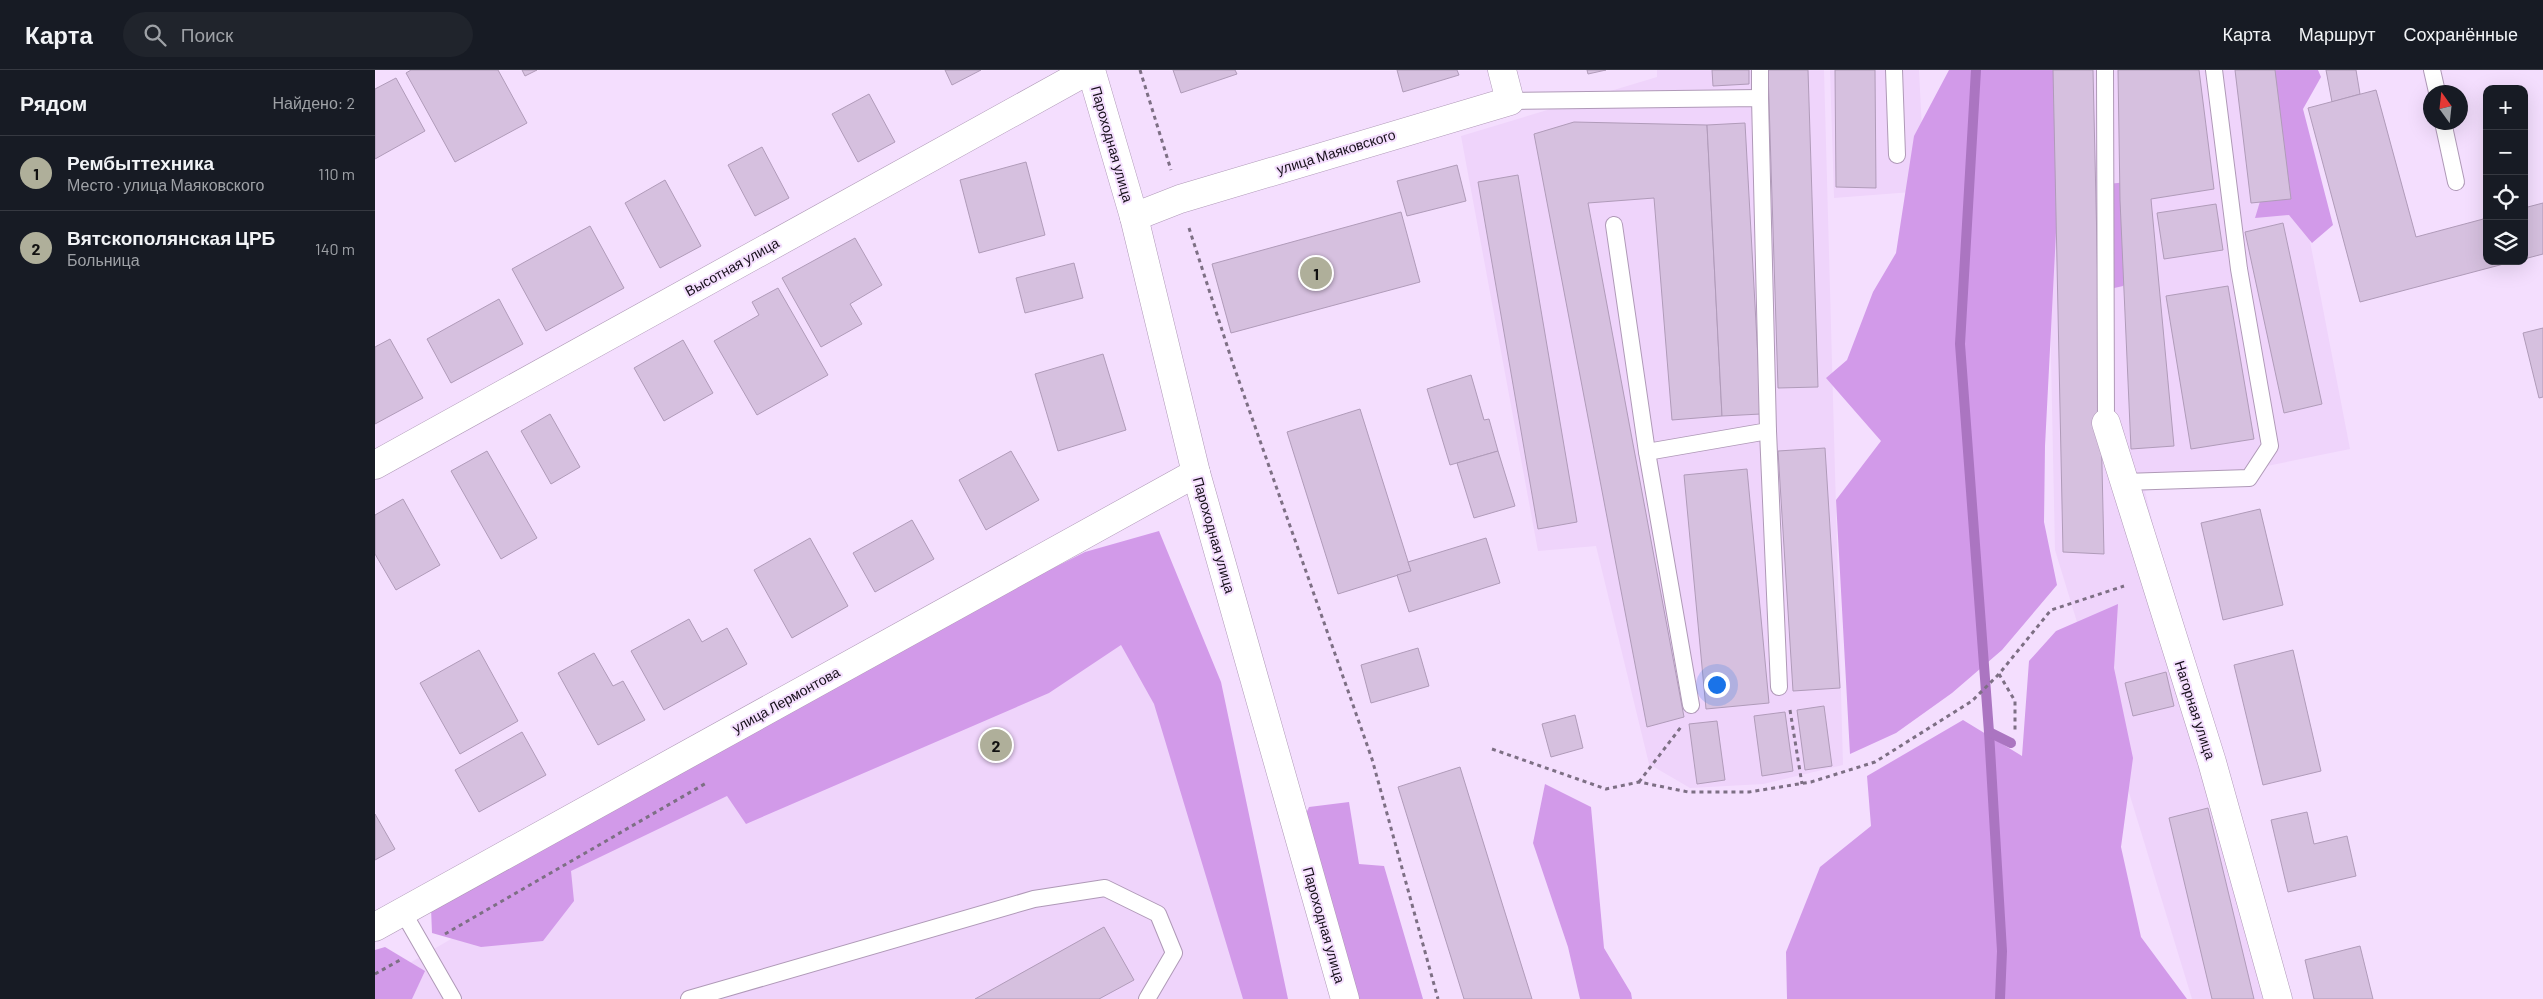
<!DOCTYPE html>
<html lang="ru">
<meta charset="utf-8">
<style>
body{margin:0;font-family:Barlow,sans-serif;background:#20242c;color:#f1f3f6}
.controls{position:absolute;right:15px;top:15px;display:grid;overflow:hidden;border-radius:10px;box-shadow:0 5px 20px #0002}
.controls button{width:45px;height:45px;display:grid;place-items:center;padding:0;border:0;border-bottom:1px solid #363941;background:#171b24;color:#f1f3f6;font:25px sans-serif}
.compass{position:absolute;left:2048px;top:15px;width:45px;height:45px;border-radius:50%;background:#171b24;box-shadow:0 5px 20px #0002;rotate:345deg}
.you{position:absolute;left:1341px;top:614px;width:18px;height:18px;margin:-12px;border:4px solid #fff;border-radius:50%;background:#1a73e8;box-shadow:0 0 0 8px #1a73e833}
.badge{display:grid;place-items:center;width:32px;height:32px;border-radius:50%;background:#afaf9a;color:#111;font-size:16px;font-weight:700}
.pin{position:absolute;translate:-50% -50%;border:2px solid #fff;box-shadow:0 1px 5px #0006}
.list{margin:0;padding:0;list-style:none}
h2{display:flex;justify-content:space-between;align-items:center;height:65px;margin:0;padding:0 20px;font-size:21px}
h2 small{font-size:16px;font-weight:400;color:#9ea1a6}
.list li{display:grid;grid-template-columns:32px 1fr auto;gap:15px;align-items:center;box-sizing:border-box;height:75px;padding:0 20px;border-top:1px solid #363941}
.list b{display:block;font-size:19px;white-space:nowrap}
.list p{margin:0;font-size:16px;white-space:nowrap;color:#9ea1a6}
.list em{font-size:16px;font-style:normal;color:#9ea1a6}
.icon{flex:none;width:28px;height:28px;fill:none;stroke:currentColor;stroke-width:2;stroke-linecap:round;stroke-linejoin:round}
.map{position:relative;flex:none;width:2168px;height:929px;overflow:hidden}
header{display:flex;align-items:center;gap:30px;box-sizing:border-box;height:70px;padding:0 25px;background:#171b24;border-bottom:1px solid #363941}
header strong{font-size:24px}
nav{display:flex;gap:28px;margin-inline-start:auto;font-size:18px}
.search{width:350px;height:45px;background:#20242c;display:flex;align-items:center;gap:12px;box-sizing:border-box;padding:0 18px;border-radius:28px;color:#9ea1a6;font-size:19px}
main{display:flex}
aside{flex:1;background:#171b24}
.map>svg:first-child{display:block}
.built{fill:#efd4fb}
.forest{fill:#d29ae9}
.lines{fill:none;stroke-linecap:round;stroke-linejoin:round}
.stream{stroke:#ab75c1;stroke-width:10}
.building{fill:#d6c0df;stroke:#b09bb9}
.lane-casing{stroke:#af99b7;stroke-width:18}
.street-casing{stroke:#af99b7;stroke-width:29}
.path{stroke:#7d6f84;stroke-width:3;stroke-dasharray:4 4;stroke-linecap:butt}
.lane{stroke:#fff;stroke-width:16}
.street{stroke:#fff;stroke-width:28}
.labels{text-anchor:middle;stroke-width:4;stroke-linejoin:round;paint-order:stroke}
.street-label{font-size:14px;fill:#150e18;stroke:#f4defe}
</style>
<header>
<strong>Карта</strong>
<div class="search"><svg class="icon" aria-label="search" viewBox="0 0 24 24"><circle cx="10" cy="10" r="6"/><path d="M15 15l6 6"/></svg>Поиск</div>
<nav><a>Карта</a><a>Маршрут</a><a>Сохранённые</a></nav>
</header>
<main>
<aside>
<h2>Рядом<small>Найдено: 2</small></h2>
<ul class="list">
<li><span class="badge">1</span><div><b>Рембыттехника</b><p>Место · улица Маяковского</p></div><em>110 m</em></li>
<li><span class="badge">2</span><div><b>Вятскополянская ЦРБ</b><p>Больница</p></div><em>140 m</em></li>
</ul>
</aside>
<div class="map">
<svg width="2168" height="929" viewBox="0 0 2168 929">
<rect width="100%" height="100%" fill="#f4defe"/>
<g class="built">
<path d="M1282,0h167l19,695 -80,19 -73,4 -41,-24 -53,-218 -58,5 -77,-415 196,-59z"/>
<path d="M1455,0h89l6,121 -91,7z"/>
<path d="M1670,0h243l15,135 47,244 -205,42 121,508h-74l-137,-449z"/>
<path d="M773,467l127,462h-900v-16z"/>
</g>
<g class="forest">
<path d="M1574,0h108l5,46 -17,330 -1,76 13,63 -55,65 -50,43 -56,40 -46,21 -14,-254 45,-59 -55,-63 21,-18 26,-68 23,-39 18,-117z"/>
<path d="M1888,0h55l3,7 -18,32 30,116 -21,18 -23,-28 -34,3 13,-43z"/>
<path d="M1775,110l4,69 -31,37 -13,3 -14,-44 11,-61z"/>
<path d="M784,461l62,151 67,317h-45l-89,-295 -33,-59 -72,48 -303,131 -19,-28 -156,75 3,30 -31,40 -62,6 -49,-14 -1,-25 541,-299 113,-57z"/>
<path d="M1743,534l-4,64 19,90 -12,89 20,90 46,62h-400l-1,-47 34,-85 51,-41 -4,-50 96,-56 59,36 7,-95 27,-30z"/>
<path d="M1170,714l46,23 13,141 27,45 1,6h-52l-12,-52 -35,-104z"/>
<path d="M974,732l10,62 25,2 39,133h-67l-61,-162 14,-30z"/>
<path d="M10,877l40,24 -13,28h-37v-49z"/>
</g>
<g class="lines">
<g class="stream">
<path d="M1601,0l-16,274 29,388 13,219 -2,48"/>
<path d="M1614,662l22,11"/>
</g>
</g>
<g class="building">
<path d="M36,0h87l29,53 -72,39 -49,-89z"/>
<path d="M147,0h15l-12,6z"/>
<path d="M570,0h36l-29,15z"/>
<path d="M798,0h62l2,4 -56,19z"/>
<path d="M1022,0h60l2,5 -56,17z"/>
<path d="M1212,0h19l-18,4z"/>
<path d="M1337,0h37v14l-36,2z"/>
<path d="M1393,0h40l10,317 -40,1z"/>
<path d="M1460,0h40l1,118 -40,-1z"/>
<path d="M1678,0h40l11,484 -41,-2z"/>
<path d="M1743,0h81l15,119 -63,10 23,247 -43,3 -11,-249z"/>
<path d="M1860,0h40l16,129 -40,4z"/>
<path d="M1951,0h30l4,24 -28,8z"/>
<path d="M21,8l29,53 -50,28v-70z"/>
<path d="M2001,20l40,147 71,-19v43h28l-155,41 -52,-194z"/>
<path d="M494,24l26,48 -37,20 -26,-48z"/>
<path d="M1199,52l133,3 15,291 -50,4 -18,-222 -66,5 96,514 -37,10 -113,-593z"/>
<path d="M1370,53l16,291 -39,2 -15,-291z"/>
<path d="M387,77l27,51 -34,18 -27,-51z"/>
<path d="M651,92l19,73 -66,18 -19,-73z"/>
<path d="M1082,95l9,36 -59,15 -10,-35z"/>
<path d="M1143,105l59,347 -39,7 -60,-347z"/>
<path d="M290,110l36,66 -41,22 -35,-65z"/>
<path d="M2168,133v51l-19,5v-51z"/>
<path d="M1841,134l7,46 -59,9 -7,-46z"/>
<path d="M1026,142l19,70 -189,51 -19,-69z"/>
<path d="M1908,153l39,181 -38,9 -39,-181z"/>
<path d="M215,156l34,62 -78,43 -34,-62z"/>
<path d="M480,168l27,47 -32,19 12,20 -41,23 -39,-69z"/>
<path d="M699,193l9,35 -58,15 -9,-35z"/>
<path d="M1853,216l26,153 -63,10 -25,-153z"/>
<path d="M403,218l50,87 -71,40 -43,-74 45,-26 -7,-13z"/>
<path d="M124,229l24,45 -72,39 -24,-44z"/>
<path d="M2168,258v69l-4,1 -16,-65z"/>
<path d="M15,269l33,59 -48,26v-77z"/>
<path d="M308,270l30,53 -49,28 -30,-53z"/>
<path d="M728,284l23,76 -68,21 -23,-77z"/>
<path d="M1096,305l13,45 5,-1 9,32 -48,14 -23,-76z"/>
<path d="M985,339l51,162 -73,23 -51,-162z"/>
<path d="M175,344l30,53 -29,17 -30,-53z"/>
<path d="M1450,378l15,240 -47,3 -15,-240z"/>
<path d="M112,381l50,87 -36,21 -50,-88z"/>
<path d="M636,381l28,49 -53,30 -27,-50z"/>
<path d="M1123,381l17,55 -41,12 -17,-55z"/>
<path d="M1372,399l22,234 -63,6 -22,-234z"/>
<path d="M28,429l37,66 -44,25 -21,-36v-39z"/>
<path d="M1885,439l23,96 -60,15 -22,-97z"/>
<path d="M537,450l22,39 -59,33 -22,-39z"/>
<path d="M435,468l38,68 -56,32 -38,-68z"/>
<path d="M1111,468l14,45 -91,29 -12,-37 14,-4 -3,-9z"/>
<path d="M314,549l13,23 25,-14 20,36 -83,46 -33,-59z"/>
<path d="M1043,578l11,38 -58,17 -10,-38z"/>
<path d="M104,580l39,71 -58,33 -40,-71z"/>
<path d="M1918,580l28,121 -58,14 -29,-120z"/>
<path d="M219,583l19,33 10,-5 22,39 -47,25 -40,-72z"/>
<path d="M1791,602l8,34 -41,10 -8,-33z"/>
<path d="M1449,636l8,60 -27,4 -8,-60z"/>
<path d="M1410,642l8,59 -31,5 -8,-60z"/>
<path d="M1200,645l8,33 -32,9 -9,-33z"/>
<path d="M1342,651l8,59 -28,4 -8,-60z"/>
<path d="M147,662l24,43 -67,37 -24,-42z"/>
<path d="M1085,697l42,136 30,96h-68l-66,-212z"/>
<path d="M1833,738l46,191h-42l-43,-181z"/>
<path d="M1932,742l7,32 33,-8 9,40 -68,16 -17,-72z"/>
<path d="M0,744l20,35 -20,11z"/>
<path d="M729,857l30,53 -35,19h-124z"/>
<path d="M1985,876l13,53h-59l-9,-39z"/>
</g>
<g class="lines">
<defs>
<g id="lane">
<path d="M1385,0v28"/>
<path d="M1519,0l3,85"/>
<path d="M1730,0l1,353"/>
<path d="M2057,0l5,22"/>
<path d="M1135,31l250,-3 8,333 -121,21"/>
<path d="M2068,52l13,60"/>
<path d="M1239,155l33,227 44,253"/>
<path d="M1393,361l11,256"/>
<path d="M1749,412l125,-4 21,-32 -31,-177 -25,-199"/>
<path d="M28,842l50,87"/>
<path d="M314,929l345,-100 71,-11 53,26 16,39 -27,46"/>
</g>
<g id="street">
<path d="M716,0l43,147 62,256 149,526"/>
<path d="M759,147l46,-18 330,-98 -8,-31"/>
<path d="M1731,353l106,339 66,237"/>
<path d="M0,395l714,-395"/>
<path d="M0,857l821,-454"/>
</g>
</defs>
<use href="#lane" class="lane-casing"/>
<use href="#street" class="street-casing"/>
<g class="path">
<path d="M765,0l31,100"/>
<path d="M814,158l44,136 139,395 66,240"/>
<path d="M1624,604l16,27v32"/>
<path d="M1415,640l12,74"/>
<path d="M1117,679l114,40 33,-7 49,10h61l62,-10 64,-20 97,-61 27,-27 52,-64 73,-24"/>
<path d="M1264,712l42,-55"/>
<path d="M70,864l263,-152"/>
<path d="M0,904l25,-14"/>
</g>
<use href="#lane" class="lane"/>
<use href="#street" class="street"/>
</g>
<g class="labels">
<g class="street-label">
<text transform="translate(737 74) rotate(74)" y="5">Пароходная улица</text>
<text transform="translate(961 82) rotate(-17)" y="5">улица Маяковского</text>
<text transform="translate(357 197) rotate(-29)" y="5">Высотная улица</text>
<text transform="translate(839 465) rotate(74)" y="5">Пароходная улица</text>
<text transform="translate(411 630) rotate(-29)" y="5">улица Лермонтова</text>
<text transform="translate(1820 640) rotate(72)" y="5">Нагорная улица</text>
<text transform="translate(949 855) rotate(74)" y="5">Пароходная улица</text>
</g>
</g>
</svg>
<div class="controls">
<button>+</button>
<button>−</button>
<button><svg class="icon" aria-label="locate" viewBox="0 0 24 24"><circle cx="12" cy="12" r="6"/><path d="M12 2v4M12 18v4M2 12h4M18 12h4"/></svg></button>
<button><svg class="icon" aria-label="layers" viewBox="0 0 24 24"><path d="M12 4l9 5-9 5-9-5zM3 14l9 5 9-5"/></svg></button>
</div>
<svg class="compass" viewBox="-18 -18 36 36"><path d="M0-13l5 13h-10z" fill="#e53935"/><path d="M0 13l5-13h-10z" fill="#9ea1a6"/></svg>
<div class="you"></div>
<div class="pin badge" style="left:941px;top:203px">1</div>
<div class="pin badge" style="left:621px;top:675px">2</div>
</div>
</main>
